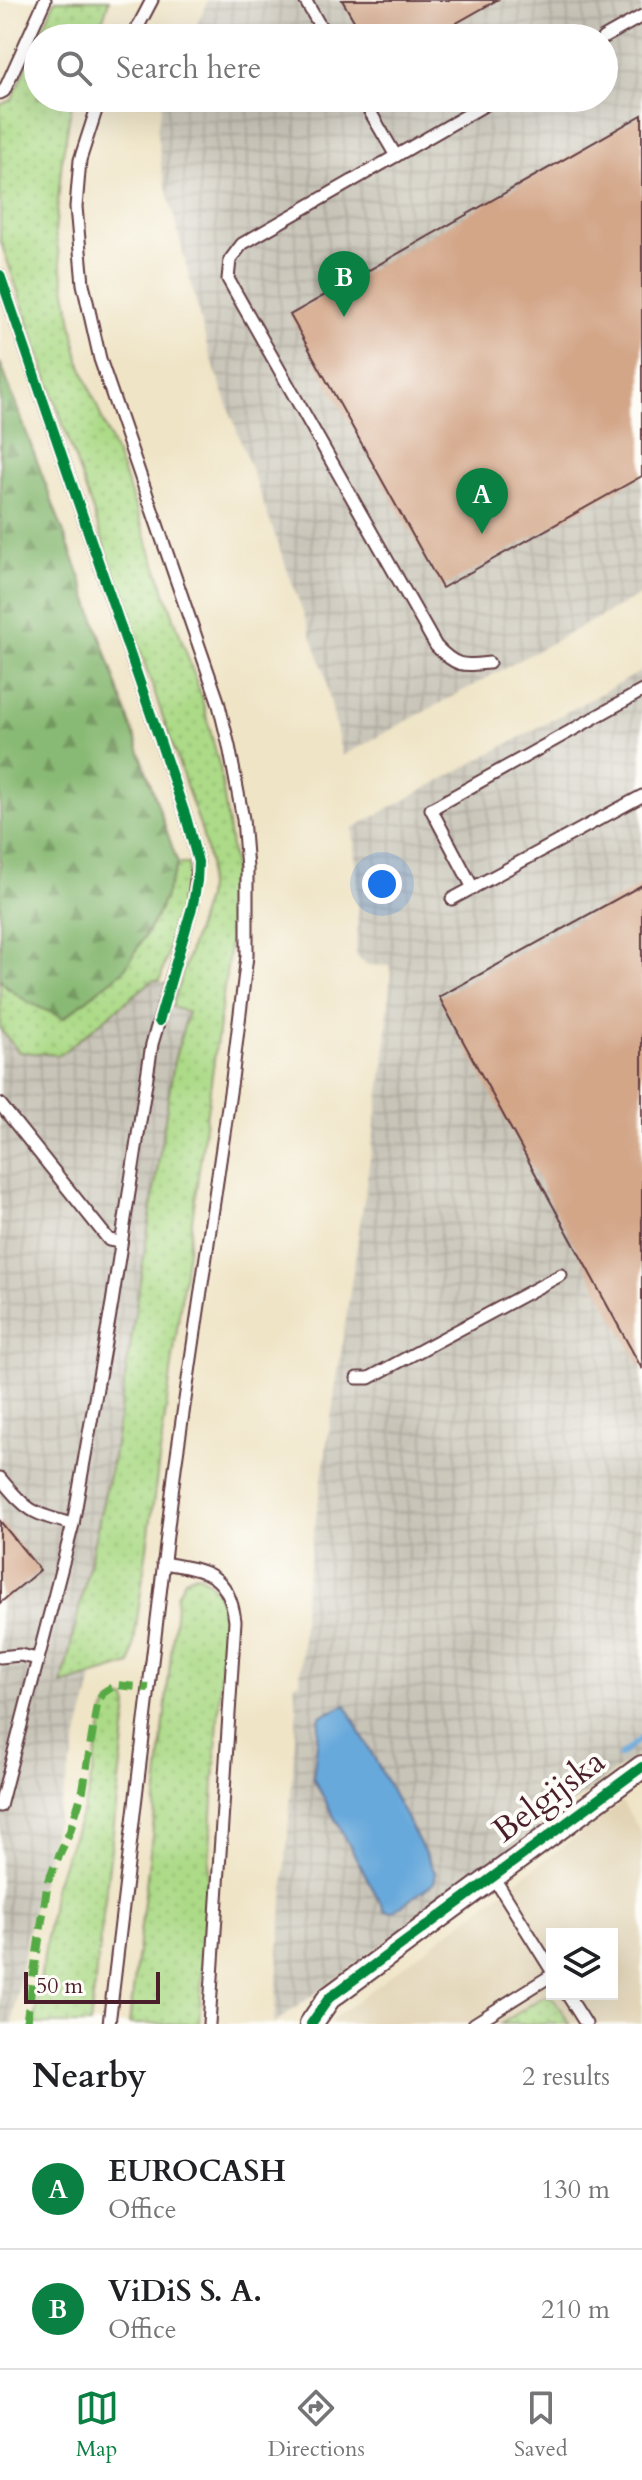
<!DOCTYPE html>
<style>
body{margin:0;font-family:Cardo,serif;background:#f2f2f2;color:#202124}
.controls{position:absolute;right:24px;bottom:24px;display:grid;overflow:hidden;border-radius:0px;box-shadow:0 8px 32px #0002}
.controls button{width:72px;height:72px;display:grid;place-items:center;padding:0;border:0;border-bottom:2px solid #e0e0e0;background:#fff;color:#202124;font:40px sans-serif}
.scale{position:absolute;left:24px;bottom:20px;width:136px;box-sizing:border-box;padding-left:8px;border:4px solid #4a1f2b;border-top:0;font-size:22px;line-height:28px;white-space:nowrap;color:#4a1f2b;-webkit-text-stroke:6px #fdfcf7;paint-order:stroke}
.you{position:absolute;left:382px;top:884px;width:28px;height:28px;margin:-20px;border:6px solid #fff;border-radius:50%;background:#1a73e8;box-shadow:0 0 0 12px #1a73e833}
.badge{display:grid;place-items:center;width:52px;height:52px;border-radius:50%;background:#0b8043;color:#fff;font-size:26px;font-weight:700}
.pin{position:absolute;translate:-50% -66px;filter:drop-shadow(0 2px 4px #0008)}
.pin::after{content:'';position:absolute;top:42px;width:28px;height:24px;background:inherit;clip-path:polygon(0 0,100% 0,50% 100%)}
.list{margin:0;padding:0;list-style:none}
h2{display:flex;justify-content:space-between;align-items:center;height:104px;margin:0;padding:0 32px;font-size:34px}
h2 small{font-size:26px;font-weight:400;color:#757577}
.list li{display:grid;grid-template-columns:52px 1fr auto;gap:24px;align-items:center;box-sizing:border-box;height:120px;padding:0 32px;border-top:2px solid #e0e0e0}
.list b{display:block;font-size:30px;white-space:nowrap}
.list p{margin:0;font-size:26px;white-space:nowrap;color:#757577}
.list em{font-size:26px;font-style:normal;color:#757577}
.icon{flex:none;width:44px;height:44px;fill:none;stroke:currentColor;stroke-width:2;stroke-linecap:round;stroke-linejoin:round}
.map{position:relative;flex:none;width:642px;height:2024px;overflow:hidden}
.search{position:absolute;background:#fff;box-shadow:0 8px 32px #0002;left:24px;right:24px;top:24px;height:88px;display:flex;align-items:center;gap:20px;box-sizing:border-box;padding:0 28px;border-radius:44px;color:#757577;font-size:30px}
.sheet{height:344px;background:#fff}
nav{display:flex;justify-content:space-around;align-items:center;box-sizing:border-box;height:112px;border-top:2px solid #e0e0e0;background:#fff;font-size:22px;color:#757577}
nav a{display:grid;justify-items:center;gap:4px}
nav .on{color:#0b8043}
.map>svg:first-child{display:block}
.built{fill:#e1d3b4;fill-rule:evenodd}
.industrial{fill:url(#industrial-grid)}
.grass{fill:url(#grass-dots);stroke:#7b7c59;stroke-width:2}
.forest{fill:url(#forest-firs);stroke:#6a6c50;stroke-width:2}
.water{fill:#67a9db;stroke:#586483;stroke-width:2}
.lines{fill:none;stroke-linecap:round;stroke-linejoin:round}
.stream{stroke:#67a9db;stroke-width:5}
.building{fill:#d3a688}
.service-casing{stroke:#633d42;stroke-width:15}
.minor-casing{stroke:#633d42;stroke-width:26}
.service{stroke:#fff;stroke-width:11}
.minor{stroke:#fff;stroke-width:22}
.quiet{stroke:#57aa44;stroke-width:8;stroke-dasharray:16 8;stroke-linecap:butt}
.cycleway-casing{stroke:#fdfcf7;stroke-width:15}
.cycleway{stroke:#00873e;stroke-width:10}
.labels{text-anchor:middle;stroke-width:8;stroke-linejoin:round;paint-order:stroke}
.street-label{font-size:34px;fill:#4a1f2b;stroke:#fdfcf7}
</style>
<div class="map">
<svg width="642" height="2024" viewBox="0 0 642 2024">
<defs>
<pattern id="industrial-grid" width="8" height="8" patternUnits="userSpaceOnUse" patternTransform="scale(2)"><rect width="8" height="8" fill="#c8c4b8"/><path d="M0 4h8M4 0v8" fill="none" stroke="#ada89e"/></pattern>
<pattern id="grass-dots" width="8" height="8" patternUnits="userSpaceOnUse" patternTransform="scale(2)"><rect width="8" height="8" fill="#acda87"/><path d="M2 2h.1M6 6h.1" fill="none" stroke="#96bb75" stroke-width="1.8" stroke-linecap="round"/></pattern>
<pattern id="forest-firs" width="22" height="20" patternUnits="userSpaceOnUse" patternTransform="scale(2)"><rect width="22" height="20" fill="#89ba74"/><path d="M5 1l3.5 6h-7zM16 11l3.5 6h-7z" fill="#72975f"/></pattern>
</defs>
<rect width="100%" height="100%" fill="#fdfcf7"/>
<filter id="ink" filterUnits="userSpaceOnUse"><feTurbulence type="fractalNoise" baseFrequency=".0125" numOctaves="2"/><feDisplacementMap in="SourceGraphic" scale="16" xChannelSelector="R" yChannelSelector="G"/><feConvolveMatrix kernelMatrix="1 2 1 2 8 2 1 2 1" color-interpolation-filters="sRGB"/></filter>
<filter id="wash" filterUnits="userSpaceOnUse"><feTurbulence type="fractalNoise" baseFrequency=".006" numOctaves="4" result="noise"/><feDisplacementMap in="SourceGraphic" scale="32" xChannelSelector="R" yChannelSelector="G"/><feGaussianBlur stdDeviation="1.8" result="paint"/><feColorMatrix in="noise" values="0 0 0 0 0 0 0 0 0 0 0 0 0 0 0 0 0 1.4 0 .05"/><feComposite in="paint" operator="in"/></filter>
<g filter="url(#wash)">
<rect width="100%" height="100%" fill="#efe4c6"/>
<path class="built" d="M622,1802l20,32v190h-311v-4zM552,1934h60v60h-60z"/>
<g class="industrial">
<path d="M208,0h434v594l-300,162 -18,-85 -115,-318 -47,-182 -5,-43 7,-30h440v-60h-413z"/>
<path d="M642,671v1081l-368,272 23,-315 -3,-25 6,-2 4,-85 81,-538 6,-93 -25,-1 -10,-9 2,-52 -5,-76z"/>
<path d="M153,979l62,20 -74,495 -114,440 -15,90h-12v-995l19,23 41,3z"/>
</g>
<g class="grass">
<path d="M55,0h54l-12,38h-58z"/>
<path d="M38,40v58h35l-11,61 -7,74 24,127 45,115 76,217 20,76 13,93 1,54 -103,749 -69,21 51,-228 61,-396 14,-49 -16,-5 34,-109 3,-35 -7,-31 -202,-593v-134l12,-5z"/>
<path d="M178,864h11l-1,15 -28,102 -7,-1 -93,75 -41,-3 -19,-23v-51l8,11 136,-51 13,-23z"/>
<path d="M196,1574c21,9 26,26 28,48l-25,402h-70l26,-213 22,-216 8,-16z"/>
<path d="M120,1698l6,2 2,6 -38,318h-56l20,-137 33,-88 18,-88 5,-9z"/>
<path d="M548,1996l6,3 16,25h-69l40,-26z"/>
</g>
<path class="forest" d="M0,362l81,217 97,285 -21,51 -33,55 -60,48c-24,-10 -49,-19 -64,-40z"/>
<path class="water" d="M346,1705l90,169 -2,9 -42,29 -7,-1 -72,-133 7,-62z"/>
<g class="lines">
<path class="stream" d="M619,1756l23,-18"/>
</g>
<g id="blocks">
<g class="building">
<path d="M342,0h155l-67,38h-66z"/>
<path d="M642,115v361l-200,112 -152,-273z"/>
<path d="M642,885v484l-203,-372z"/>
<path d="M0,1521l40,49 -40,33z"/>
</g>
</g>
</g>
<g filter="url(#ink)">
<use href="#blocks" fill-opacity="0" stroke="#633d42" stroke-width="2"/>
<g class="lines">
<defs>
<g id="service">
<path d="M305,0l22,38"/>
<path d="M132,38l20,-38"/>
<path d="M603,38l39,-22"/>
<path d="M0,93l4,-2 41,-91"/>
<path d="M100,98l-20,62 -4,47 7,77 17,75 118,342 11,45 14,73 4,49v88l-15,123 -57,389 -66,556"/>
<path d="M362,98l34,58"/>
<path d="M0,275l186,542 12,45 -5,42 -41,140 -40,259 -39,221 -73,282"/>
<path d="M489,663c-27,3 -33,4 -53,-17l-208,-367 2,-19 12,-16 255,-146"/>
<path d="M473,888l-42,-79 211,-118"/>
<path d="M452,899l190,-103"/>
<path d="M0,1104l109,136 12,2"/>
<path d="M357,1378h12l192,-103"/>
<path d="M0,1478c27,33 32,36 73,46"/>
<path d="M163,1563c43,7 66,10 72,58l-26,403"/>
<path d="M0,1657l20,-2 18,4"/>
<path d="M494,1878l58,93"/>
<path d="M567,1994l19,30"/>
<path d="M474,2024l78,-49"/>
</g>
<path id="minor" d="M311,2024l18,-26 313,-231"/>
</defs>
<use href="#service" class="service-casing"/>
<use href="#minor" class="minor-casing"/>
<use href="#service" class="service"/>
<use href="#minor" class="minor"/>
<path class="quiet" d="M26,2024l22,-143 22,-50 13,-41 14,-85 6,-12 12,-8 34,3"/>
<defs>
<g id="cycleway">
<path d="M0,275l186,542 12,45 -1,19 -4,23 -34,117"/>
<path d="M311,2024l18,-26 313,-231"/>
</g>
</defs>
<use href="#cycleway" class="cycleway-casing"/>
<use href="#cycleway" class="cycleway"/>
</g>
</g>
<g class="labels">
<g class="street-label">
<text transform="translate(548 1795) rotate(-37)" y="12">Belgijska</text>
</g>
</g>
</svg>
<div class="controls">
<button><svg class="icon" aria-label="layers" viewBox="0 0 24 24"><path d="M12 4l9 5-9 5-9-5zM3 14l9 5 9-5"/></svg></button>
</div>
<div class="scale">50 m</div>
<div class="you"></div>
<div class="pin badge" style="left:482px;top:534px">A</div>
<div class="pin badge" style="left:344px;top:317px">B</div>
<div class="search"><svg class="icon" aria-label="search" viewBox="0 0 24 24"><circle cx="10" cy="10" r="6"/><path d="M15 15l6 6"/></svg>Search here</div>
</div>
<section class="sheet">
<h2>Nearby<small>2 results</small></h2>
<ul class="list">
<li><span class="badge">A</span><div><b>EUROCASH</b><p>Office</p></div><em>130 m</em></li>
<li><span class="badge">B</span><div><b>ViDiS S. A.</b><p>Office</p></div><em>210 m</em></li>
</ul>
</section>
<nav>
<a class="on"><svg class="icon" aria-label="map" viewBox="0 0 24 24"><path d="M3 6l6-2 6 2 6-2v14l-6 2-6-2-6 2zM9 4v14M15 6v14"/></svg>Map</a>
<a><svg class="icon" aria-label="directions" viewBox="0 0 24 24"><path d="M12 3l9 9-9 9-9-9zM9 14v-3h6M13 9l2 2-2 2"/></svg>Directions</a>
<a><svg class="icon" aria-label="saved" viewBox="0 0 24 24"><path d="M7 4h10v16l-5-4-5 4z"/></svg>Saved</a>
</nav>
